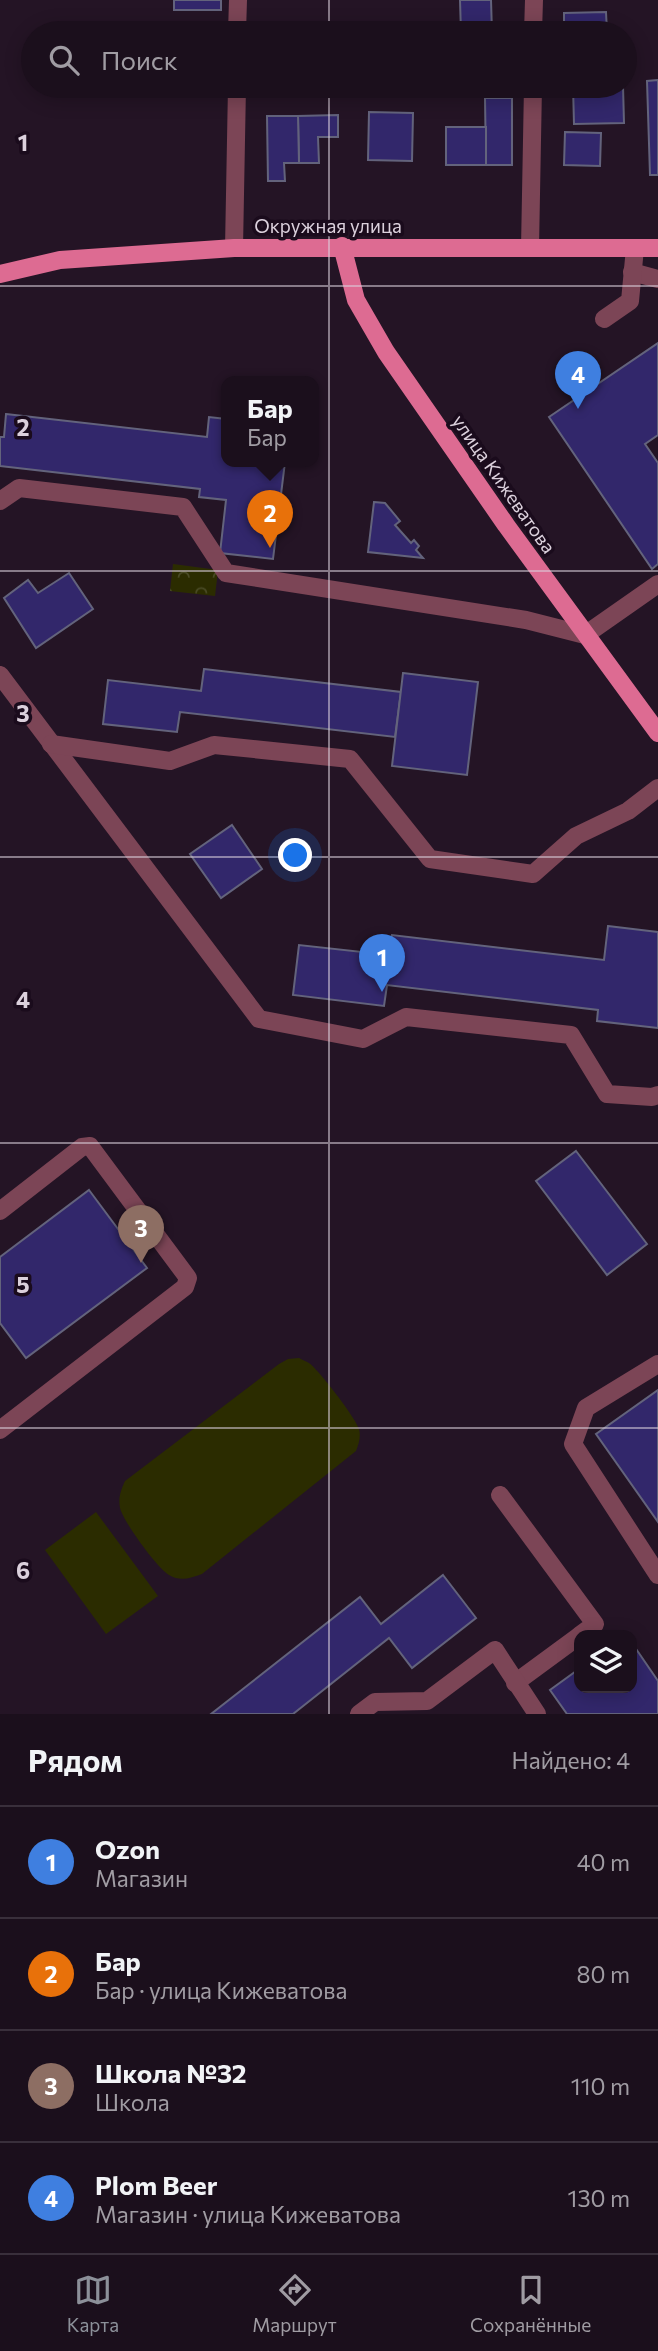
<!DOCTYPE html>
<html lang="ru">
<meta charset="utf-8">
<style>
body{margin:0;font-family:Commissioner,sans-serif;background:#241825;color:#f1f3f6}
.controls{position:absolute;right:21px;bottom:21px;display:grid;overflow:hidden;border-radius:14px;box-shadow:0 4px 18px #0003}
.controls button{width:63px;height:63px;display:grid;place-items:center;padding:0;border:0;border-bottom:2px solid #392f3b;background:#1b0f1c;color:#f1f3f6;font:35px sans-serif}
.you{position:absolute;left:296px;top:856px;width:24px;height:24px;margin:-18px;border:5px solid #fff;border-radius:50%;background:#1a73e8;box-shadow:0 0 0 10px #1a73e833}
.badge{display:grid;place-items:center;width:46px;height:46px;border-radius:50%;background:#8c9099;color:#fff;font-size:23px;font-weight:700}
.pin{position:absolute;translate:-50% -58px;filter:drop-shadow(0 2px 4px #0008)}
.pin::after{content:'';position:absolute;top:37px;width:24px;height:21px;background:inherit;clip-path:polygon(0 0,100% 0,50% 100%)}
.popup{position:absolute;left:221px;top:376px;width:98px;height:91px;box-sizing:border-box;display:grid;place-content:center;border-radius:14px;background:#1b0f1c;filter:drop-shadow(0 2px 5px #0005);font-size:23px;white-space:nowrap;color:#a09ca3}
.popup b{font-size:26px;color:#f1f3f6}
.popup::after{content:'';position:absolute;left:50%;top:100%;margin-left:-14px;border:14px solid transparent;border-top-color:#1b0f1c}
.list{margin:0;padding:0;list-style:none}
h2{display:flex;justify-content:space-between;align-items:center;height:91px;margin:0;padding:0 28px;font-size:30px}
h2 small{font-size:23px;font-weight:400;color:#a09ca3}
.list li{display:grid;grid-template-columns:46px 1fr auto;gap:21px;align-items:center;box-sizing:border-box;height:112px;padding:0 28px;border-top:2px solid #392f3b}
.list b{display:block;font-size:26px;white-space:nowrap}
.list p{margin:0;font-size:23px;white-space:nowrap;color:#a09ca3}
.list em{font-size:23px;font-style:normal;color:#a09ca3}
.icon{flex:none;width:38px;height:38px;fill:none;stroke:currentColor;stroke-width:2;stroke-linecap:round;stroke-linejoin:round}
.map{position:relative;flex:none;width:658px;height:1714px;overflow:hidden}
.search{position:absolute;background:#1b0f1c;box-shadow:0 4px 18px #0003;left:21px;right:21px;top:21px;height:77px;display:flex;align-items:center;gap:18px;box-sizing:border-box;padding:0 24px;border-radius:38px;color:#a09ca3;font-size:26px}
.sheet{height:539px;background:#1b0f1c}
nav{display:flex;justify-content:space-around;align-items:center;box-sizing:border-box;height:98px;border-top:2px solid #392f3b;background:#1b0f1c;font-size:19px;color:#a09ca3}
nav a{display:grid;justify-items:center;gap:4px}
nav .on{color:#8c9099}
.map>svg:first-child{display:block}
.forest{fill:url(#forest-crowns)}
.pitch{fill:#2b2c00}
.building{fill:#32276b;stroke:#63637c;stroke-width:2}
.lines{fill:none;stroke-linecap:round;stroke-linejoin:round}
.minor{stroke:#7c4556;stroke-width:18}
.major{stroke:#dd6b92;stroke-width:18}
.grid{fill:none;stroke:#dbd0dc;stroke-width:2;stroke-opacity:0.55}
.labels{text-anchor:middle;stroke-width:7;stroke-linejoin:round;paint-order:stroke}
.street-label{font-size:19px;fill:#dbd0dc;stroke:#1a0b1c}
.grid-label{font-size:23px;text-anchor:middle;font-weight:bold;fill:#dbd0dc;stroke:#1a0b1c;stroke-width:7;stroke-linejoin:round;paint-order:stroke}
</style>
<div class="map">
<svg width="658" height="1714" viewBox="0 0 658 1714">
<defs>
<pattern id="forest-crowns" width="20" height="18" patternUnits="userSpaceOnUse" patternTransform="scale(1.75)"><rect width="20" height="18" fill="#2b2c00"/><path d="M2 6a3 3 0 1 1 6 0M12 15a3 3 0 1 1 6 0" fill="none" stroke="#494a25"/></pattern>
</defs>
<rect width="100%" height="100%" fill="#241425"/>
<path class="forest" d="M173,564l45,6 -3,26 -45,-5z"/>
<g class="pitch">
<path d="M299,1358c3,2 7,3 10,5 9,6 47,55 50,66 2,7 0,15 -3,22l-154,123c-11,4 -22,8 -33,1 -12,-7 -46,-54 -49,-67 -2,-11 1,-18 5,-27l154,-117 9,-5z"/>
<path d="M96,1512l62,84 -52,38 -61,-84z"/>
</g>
<g class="building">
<rect x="174" y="0" width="47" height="10"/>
<path d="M460,0h31l1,33h-31z"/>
<path d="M606,12l1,21h-43v-20z"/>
<path d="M658,80v95h-8l-3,-94z"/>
<path d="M573,86h50l1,37 -50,1z"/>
<path d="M485,98h27v67h-26z"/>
<path d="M369,112l44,1 -1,48 -44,-1z"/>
<path d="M338,115v22h-20l1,26h-20l-1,-47z"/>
<path d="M267,116h31l1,47h-15l1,18h-17z"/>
<rect x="446" y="127" width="40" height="38"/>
<path d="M565,132l36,1 -1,33 -36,-1z"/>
<path d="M658,343v92l-13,9 13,19v101l-6,5 -103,-152z"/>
<path d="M6,414l201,23 2,-20 17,2v43h59l-12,97 -53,-6 6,-53 -27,-3 1,-8 -200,-23v-29h4z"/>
<path d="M374,502l11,1 15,18 -5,4 16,18 3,-3 5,6 -3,4 7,8 -55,-6z"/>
<path d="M69,573l24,36 -57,39 -32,-50 24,-18 10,13z"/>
<path d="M204,669l197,23 -6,45 -215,-25 -3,20 -74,-8 5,-44 93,11z"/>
<path d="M403,673l75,9 -11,93 -75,-9z"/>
<path d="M232,825l30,44 -41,29 -31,-44z"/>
<path d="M608,926l50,6v96l-61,-7 1,-11 -211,-25 -3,21 -91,-11 6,-50 90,10 3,-20 212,25z"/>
<path d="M576,1151l71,93 -40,31 -71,-94z"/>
<path d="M89,1190l58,78 -121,90 -26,-35v-66z"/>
<path d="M658,1390v132l-62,-88z"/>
<path d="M443,1575l33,43 -64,50 -23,-30 -96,76h-82l149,-117 21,27z"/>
<path d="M632,1643l26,38v33h-91l-17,-24 29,-21v19h53z"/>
</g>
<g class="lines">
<g class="minor">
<path d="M237,33l1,-33"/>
<path d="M533,33l1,-33"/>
<path d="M234,248l3,-162"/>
<path d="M530,248l3,-162"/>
<path d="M632,272l26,7"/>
<path d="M604,319l26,-18 5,-53"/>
<path d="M0,501l19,-13 164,19 43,66 300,47 59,15 73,-51"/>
<path d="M0,675l259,344 104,20 43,-22 165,18 36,59 45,3 6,-2"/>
<path d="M51,744l119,17 44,-16 136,14 80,100 103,15 43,-38 52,-25 30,-23"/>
<path d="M0,1211l82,-64 8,-1 98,132 -3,9 -185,143"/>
<path d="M658,1364l-72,44 -13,36 85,131"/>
<path d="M500,1495l95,129 -15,11"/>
<path d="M515,1683l64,-47"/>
<path d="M359,1714l16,-12 52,-1 68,-51 42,64"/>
</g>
<g class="major">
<path d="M342,246l14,54 30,52 120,173 152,208"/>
<path d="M0,274l60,-14 174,-12h424"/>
</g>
</g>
<path class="grid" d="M329,0v33M329,86v1628M0,286h658M0,571h658M0,857h658M0,1143h658M0,1428h658"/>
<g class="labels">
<g class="street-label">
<text x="328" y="233">Окружная улица</text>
<text transform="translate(504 484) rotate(55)" y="7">улица Кижеватова</text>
</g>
</g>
<g class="grid-label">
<text x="23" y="151">1</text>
<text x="23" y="436">2</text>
<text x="23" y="722">3</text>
<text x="23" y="1008">4</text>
<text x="23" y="1293">5</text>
<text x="23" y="1579">6</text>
</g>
</svg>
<div class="controls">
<button><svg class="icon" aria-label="layers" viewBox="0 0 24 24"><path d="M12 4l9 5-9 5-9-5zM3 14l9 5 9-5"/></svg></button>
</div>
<div class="you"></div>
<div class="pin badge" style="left:382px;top:992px;background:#3f7fe0">1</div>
<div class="pin badge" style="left:270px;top:548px;background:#e8710a">2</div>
<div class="popup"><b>Бар</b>Бар</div>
<div class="pin badge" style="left:141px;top:1263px;background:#8d6e63">3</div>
<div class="pin badge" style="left:578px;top:409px;background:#3f7fe0">4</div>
<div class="search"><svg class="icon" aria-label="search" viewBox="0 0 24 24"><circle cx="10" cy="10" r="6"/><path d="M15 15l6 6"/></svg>Поиск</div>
</div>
<section class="sheet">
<h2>Рядом<small>Найдено: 4</small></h2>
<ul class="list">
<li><span class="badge" style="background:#3f7fe0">1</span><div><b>Ozon</b><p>Магазин</p></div><em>40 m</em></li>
<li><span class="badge" style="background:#e8710a">2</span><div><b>Бар</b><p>Бар · улица Кижеватова</p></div><em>80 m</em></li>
<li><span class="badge" style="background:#8d6e63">3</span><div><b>Школа №32</b><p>Школа</p></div><em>110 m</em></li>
<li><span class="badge" style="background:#3f7fe0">4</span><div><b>Plom Beer</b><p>Магазин · улица Кижеватова</p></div><em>130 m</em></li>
</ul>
</section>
<nav>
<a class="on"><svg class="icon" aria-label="map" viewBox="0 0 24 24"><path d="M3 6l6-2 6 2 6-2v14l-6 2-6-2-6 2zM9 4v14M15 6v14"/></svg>Карта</a>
<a><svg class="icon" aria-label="directions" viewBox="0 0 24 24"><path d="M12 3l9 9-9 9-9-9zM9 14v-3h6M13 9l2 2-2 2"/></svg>Маршрут</a>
<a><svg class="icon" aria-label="saved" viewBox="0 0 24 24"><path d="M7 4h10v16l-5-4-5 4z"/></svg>Сохранённые</a>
</nav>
